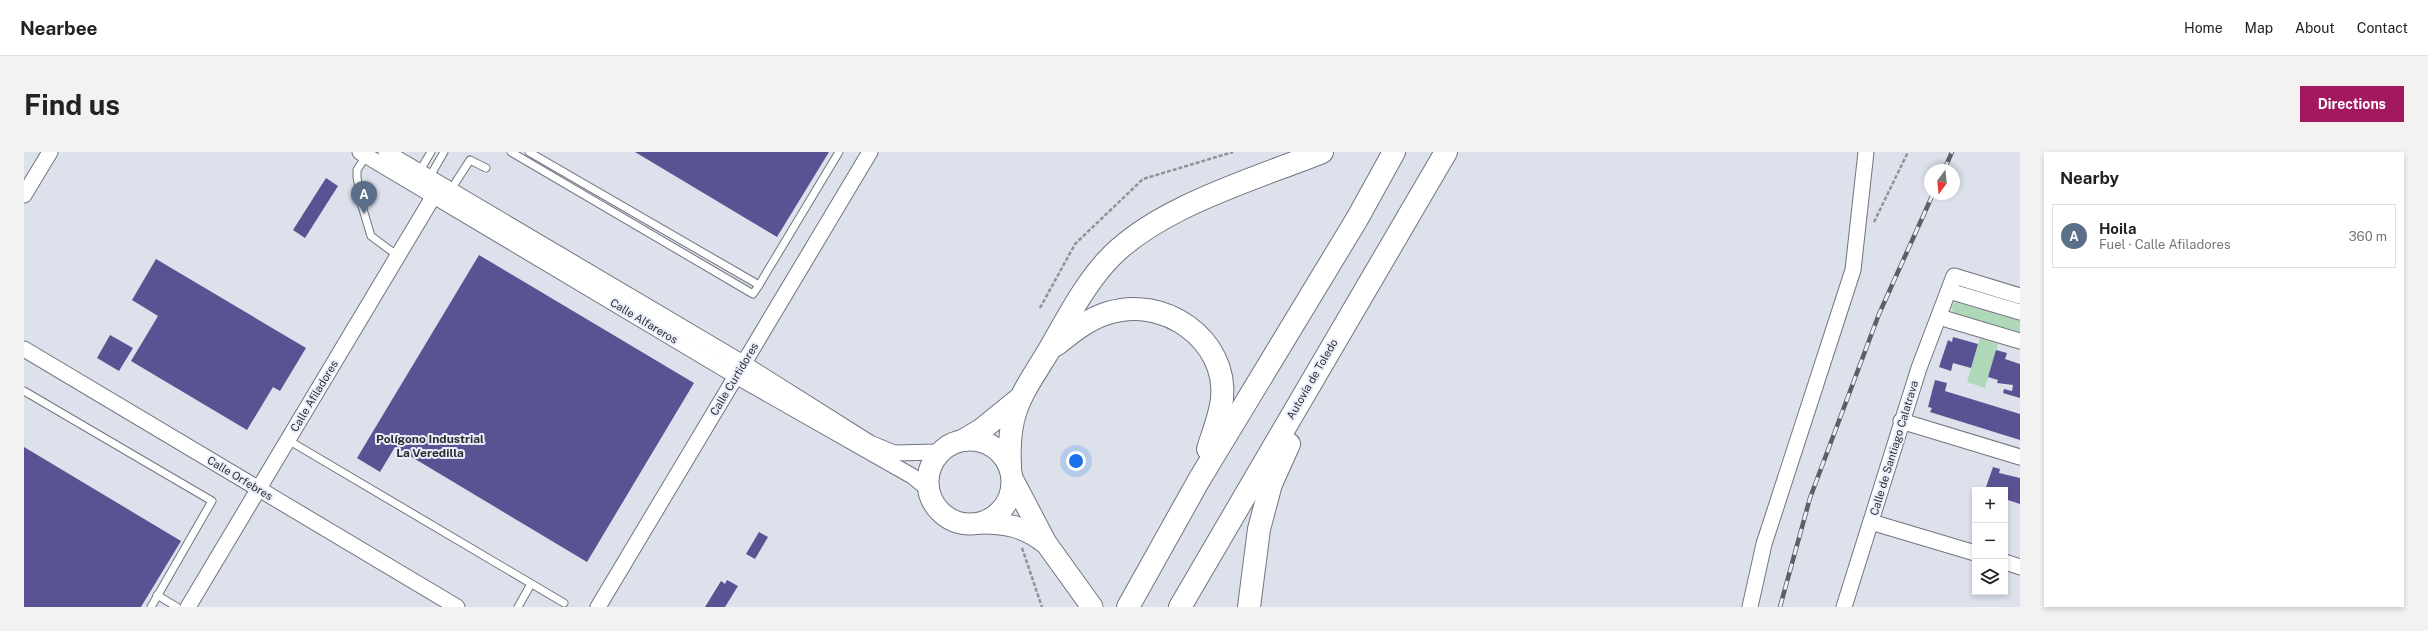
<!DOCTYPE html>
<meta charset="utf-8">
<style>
body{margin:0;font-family:"Public Sans",sans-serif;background:#f2f2f2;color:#222}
.controls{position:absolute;right:12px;bottom:12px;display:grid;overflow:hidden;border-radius:0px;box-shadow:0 2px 6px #0003}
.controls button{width:36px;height:36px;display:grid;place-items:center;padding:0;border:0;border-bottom:1px solid #e0e0e0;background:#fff;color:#222;font:20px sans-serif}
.compass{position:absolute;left:1900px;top:12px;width:36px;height:36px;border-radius:50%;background:#fff;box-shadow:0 2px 6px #0003;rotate:195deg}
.you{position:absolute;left:1052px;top:309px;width:14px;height:14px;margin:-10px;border:3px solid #fff;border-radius:50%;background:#1a73e8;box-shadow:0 0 0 6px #1a73e833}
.badge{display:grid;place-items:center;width:26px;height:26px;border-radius:50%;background:#a4185f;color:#fff;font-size:13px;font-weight:700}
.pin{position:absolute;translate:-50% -33px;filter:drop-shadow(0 1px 2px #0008)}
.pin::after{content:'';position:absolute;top:21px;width:14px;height:12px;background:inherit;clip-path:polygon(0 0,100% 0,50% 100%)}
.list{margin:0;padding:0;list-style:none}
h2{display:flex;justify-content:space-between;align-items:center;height:52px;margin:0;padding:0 16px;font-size:17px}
h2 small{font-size:13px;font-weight:400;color:#767676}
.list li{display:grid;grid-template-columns:26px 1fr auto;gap:12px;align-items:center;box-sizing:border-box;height:64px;margin:0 8px 8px;padding:0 8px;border:1px solid #e0e0e0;border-radius:0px}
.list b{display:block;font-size:15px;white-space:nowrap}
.list p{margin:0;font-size:13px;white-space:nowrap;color:#767676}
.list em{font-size:13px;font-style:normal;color:#767676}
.icon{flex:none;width:22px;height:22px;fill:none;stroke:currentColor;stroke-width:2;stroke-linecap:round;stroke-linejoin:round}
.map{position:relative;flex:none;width:1996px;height:455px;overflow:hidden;border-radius:0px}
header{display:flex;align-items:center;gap:24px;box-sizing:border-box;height:56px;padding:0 20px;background:#fff;border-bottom:1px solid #e0e0e0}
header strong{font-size:19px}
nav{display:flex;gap:22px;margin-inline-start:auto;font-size:14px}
.intro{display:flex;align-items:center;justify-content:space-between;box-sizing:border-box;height:96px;padding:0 24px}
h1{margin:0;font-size:28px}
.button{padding:10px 18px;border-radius:0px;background:#a4185f;color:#fff;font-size:14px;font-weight:700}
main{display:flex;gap:24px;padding:0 24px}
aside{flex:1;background:#fff;border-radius:0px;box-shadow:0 2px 6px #0003}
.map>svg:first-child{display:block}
.green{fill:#aed8b8}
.building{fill:#5a5393}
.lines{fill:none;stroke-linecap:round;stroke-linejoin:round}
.lane-casing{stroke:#70757f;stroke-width:9}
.street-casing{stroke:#70757f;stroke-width:17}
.secondary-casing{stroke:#70757f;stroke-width:23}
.highway-casing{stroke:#70757f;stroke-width:24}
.path{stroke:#8f929a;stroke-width:2.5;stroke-dasharray:4 2;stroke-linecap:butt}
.lane{stroke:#fff;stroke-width:7}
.street{stroke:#fff;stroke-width:15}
.secondary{stroke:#fff;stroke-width:21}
.highway{stroke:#fff;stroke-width:22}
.rail-casing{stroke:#5c5f65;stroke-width:4.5}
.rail{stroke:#e9eefa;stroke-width:3;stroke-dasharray:9;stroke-linecap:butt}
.labels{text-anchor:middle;stroke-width:4;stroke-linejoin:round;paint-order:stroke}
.street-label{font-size:11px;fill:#292b2f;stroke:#e9eefa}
.neighbourhood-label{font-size:12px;font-weight:bold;fill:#292b2f;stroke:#e9eefa}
</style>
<header>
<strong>Nearbee</strong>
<nav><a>Home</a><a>Map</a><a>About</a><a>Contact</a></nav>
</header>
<div class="intro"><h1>Find us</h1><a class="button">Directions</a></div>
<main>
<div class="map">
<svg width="1996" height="455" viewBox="0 0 1996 455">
<rect width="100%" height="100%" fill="#dce1ec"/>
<g class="green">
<path d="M1931,150l65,19v12l-66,-19 -3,-7z"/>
<path d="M1956,186l18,6 -13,44 -18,-6z"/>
</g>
<g class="building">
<path d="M611,0h194l-52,85z"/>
<path d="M302,26l12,8 -33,52 -12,-8z"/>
<path d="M455,103l215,128 -107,179 -192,-115 -15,25 -23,-14z"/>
<path d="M132,107l150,89 -26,43 -7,-4 -26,43 -116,-69 27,-45 -26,-16z"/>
<path d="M86,183l23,13 -14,23 -22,-13z"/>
<path d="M1929,185l25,7 -7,24 -18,-5 -2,8 -12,-4 9,-27 4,2z"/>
<path d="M1972,198l11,3 -2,6 15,5v34l-17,-5 1,-4 8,2 1,-6 -16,-2 1,-3 -10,-3z"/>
<path d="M1911,228l12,3 -2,8 75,23v26l-90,-28 2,-4 -4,-1z"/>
<path d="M0,295l157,94 -40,66h-117z"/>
<path d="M1969,315l7,2 -1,4 21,5v26l-15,-5v-9h-20z"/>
<path d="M735,380l9,5 -13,22 -9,-5z"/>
<path d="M703,428l11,6 -13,21h-20l16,-26 4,3z"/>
</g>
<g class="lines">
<defs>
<g id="lane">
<path d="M487,0l242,142 6,-9"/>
<path d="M505,0l230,133 80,-133"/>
<path d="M342,4l-9,14v7l5,29 9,30 27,20"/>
<path d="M395,20l12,-20"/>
<path d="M405,26l15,-26"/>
<path d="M426,39l20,-31 16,8"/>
<path d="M0,239l188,110 -61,106"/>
<path d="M264,288l276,163"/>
<path d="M133,443l20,12"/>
<path d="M494,455l13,-23"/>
</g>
<g id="street">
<path d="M336,0l376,224 176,100 16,13"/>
<path d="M362,0l357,211 127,80 24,10 46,-1"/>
<path d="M0,43l26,-43"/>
<path d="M1925,139l71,21"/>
<path d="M1915,165l81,24"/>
<path d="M0,197l433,258"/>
<path d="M1877,269l119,36"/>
<path d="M1847,370l104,31"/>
<path d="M1981,410l15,5"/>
<path d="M164,455l251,-420"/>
<path d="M574,455l272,-455"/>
<path d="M1726,455l14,-63 89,-274 13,-118"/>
<path d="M1820,455l75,-239 35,-92 66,20"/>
</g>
<g id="secondary">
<circle cx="946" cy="330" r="42"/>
<path d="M989,328l33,63 46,64"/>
<path d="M956,371c25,0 44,3 64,19"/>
</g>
<g id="highway">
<path d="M1032,193c16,-13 32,-26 52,-32 55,-18 120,26 114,86 -2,17 -9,34 -14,50"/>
<path d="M940,288l17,-10 37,-30"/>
<path d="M986,314c-3,-54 11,-70 38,-114 18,-31 34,-63 57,-89 48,-55 150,-84 217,-111"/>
<path d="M1104,455l71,-127 158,-261 37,-67"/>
<path d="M1156,455l266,-455"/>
<path d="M1225,455l10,-78 12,-45 18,-40"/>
</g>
</defs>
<use href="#lane" class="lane-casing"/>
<use href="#street" class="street-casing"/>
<use href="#secondary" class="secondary-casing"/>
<use href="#highway" class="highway-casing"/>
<g class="path">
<path d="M1850,70l34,-70"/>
<path d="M1016,156l35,-64 68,-65 90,-27"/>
<path d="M998,396l20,59"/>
</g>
<use href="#lane" class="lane"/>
<use href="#street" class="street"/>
<use href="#secondary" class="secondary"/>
<use href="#highway" class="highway"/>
<defs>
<g id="rail">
<path d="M1920,18l8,-18"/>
<path d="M1756,455l30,-109 69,-184 54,-120"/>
</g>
</defs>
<use href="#rail" class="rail-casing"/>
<use href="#rail" class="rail"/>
</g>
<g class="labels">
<g class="street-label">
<text transform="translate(620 169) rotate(31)" y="4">Calle Alfareros</text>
<text transform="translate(710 227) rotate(-59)" y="4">Calle Curtidores</text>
<text transform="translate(1288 227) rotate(-60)" y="4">Autovía de Toledo</text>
<text transform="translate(290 244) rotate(-59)" y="4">Calle Afiladores</text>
<text transform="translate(1870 296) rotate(-73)" y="4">Calle de Santiago Calatrava</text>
<text transform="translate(216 326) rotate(31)" y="4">Calle Orfebres</text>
</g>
<g class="neighbourhood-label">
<text x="406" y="291">Polígono Industrial<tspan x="406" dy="14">La Veredilla</tspan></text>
</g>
</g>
</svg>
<div class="controls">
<button>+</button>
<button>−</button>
<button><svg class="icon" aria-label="layers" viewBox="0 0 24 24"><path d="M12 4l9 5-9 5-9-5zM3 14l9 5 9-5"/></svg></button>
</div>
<svg class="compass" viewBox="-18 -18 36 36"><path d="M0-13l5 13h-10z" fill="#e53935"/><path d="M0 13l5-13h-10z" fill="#767676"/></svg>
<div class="you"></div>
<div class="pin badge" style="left:340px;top:62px;background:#5c6f8a">A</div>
</div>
<aside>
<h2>Nearby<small></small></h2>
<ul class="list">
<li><span class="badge" style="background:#5c6f8a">A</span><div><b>Hoila</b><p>Fuel · Calle Afiladores</p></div><em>360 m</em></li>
</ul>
</aside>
</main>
